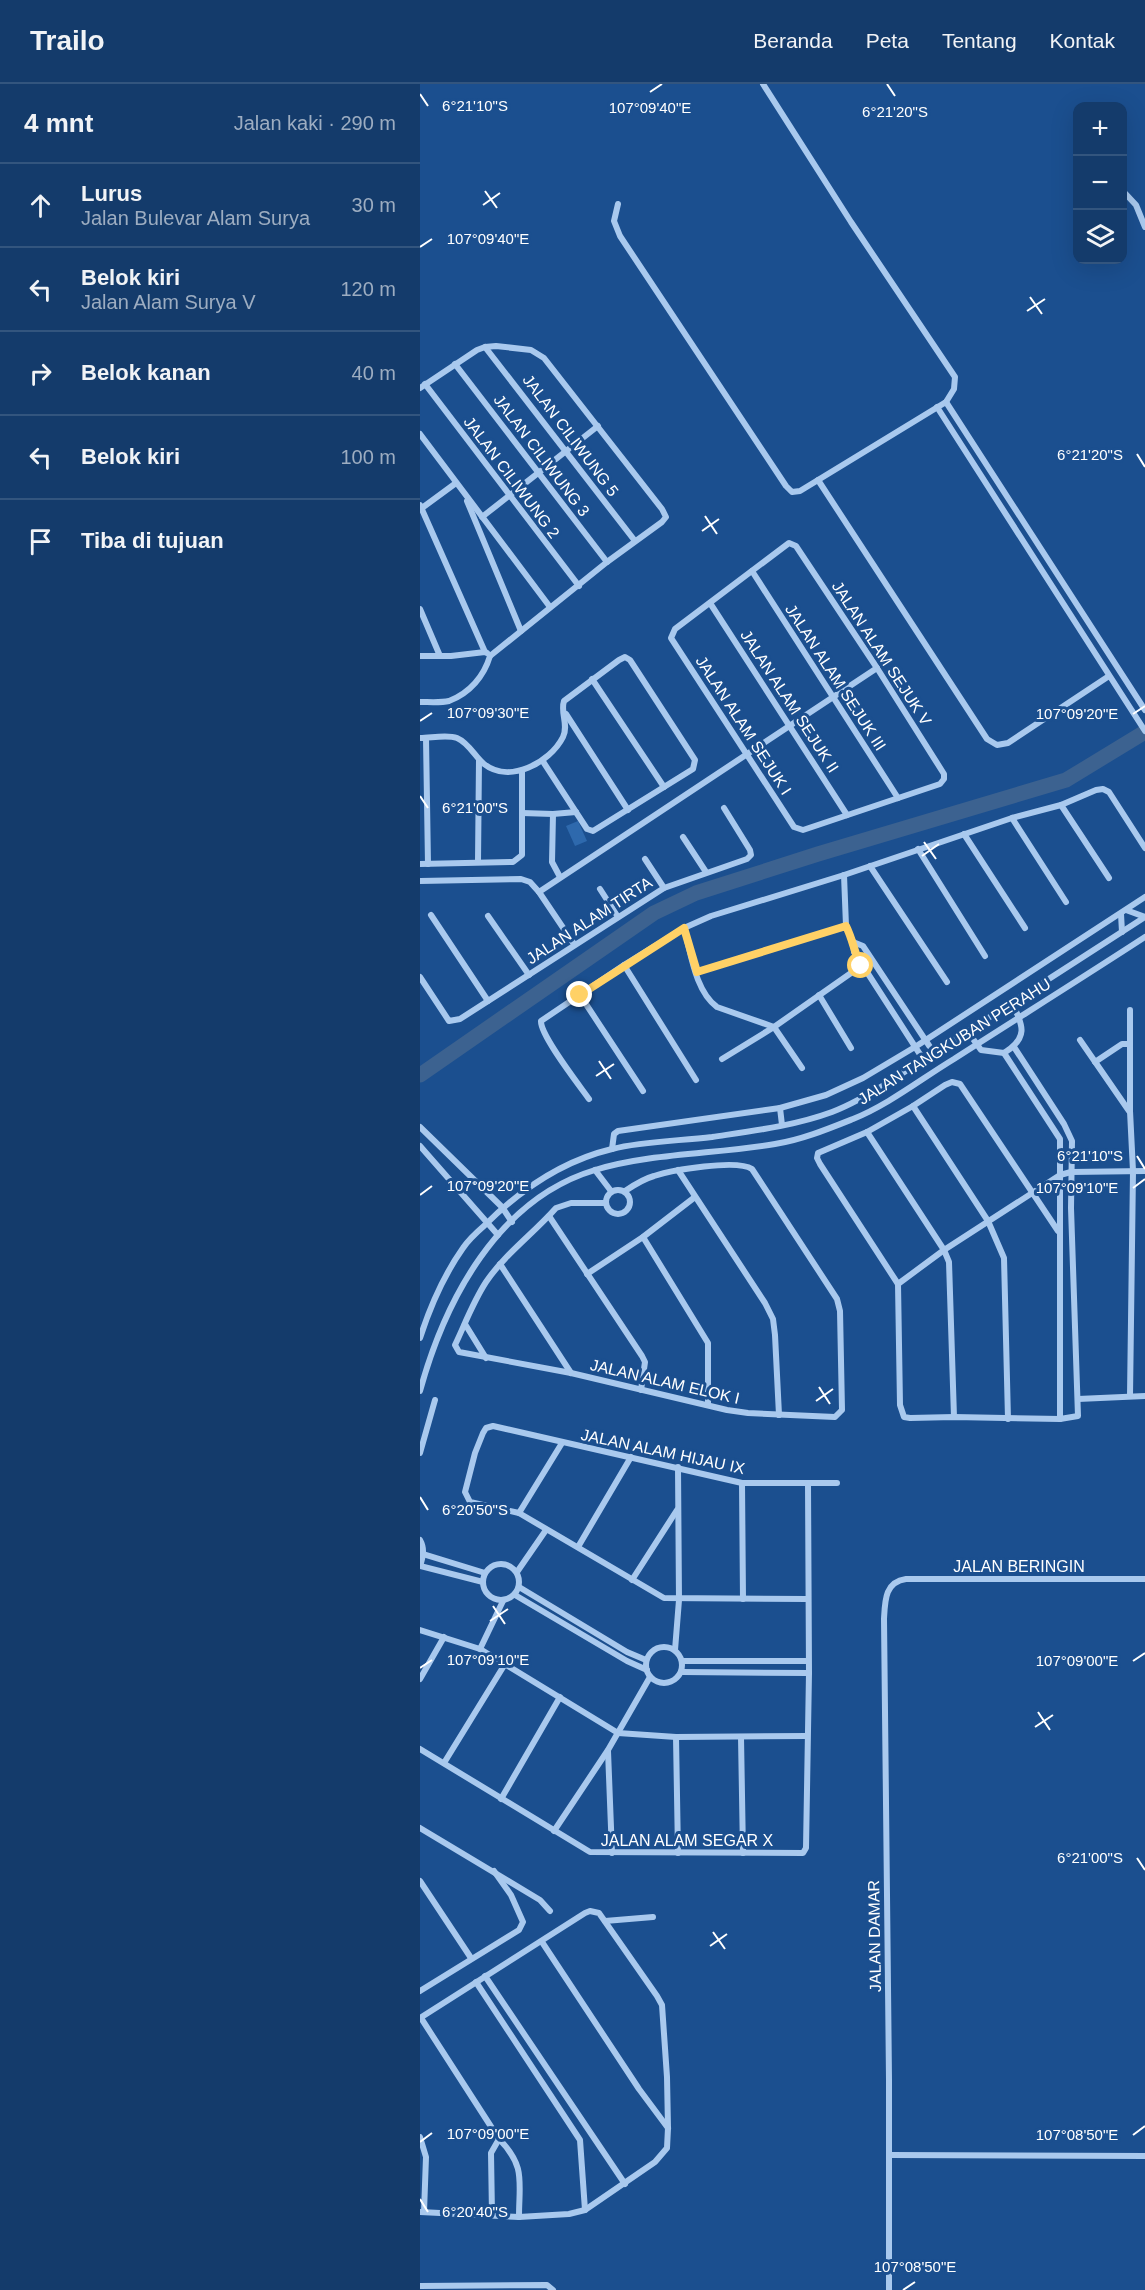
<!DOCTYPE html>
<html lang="id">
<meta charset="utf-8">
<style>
body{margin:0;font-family:Helvetica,sans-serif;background:#214673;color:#f1f3f6}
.controls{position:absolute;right:18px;top:18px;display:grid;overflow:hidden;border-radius:12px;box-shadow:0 6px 24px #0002}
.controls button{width:54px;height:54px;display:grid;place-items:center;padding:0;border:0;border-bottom:2px solid #33557e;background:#143b6b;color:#f1f3f6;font:30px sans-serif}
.stop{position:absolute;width:18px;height:18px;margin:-14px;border:4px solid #ffd166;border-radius:50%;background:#fff}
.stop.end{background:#ffd166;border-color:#fff;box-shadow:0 2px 6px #0008}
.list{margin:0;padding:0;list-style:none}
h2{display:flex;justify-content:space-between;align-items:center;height:78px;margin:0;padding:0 24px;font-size:26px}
h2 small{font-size:20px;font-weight:400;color:#9dadc1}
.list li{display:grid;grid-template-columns:39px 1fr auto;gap:18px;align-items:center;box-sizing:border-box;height:84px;padding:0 24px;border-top:2px solid #33557e}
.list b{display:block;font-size:22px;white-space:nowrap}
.list p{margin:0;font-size:20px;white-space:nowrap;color:#9dadc1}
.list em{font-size:20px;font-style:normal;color:#9dadc1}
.icon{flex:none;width:33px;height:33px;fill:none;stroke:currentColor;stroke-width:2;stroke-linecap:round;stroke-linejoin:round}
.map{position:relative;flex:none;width:725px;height:2206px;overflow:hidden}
header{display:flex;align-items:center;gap:36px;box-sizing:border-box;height:84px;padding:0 30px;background:#143b6b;border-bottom:2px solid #33557e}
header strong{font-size:28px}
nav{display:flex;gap:33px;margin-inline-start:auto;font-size:21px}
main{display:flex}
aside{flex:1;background:#143b6b}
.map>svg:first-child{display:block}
.park{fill:#2e69ad}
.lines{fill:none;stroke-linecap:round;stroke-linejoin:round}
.river{stroke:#3c6290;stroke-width:15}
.minor{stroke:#a9c9ee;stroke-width:6}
.route{stroke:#ffd166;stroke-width:8}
.ticks{fill:none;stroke:#fff;stroke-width:2}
.labels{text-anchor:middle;stroke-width:6;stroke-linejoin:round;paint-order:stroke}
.street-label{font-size:16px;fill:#fff;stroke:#1b4f8f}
.ticks-label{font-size:15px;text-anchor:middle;fill:#fff;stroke:#1b4f8f;stroke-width:6;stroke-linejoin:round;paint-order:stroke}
</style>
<header>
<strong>Trailo</strong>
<nav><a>Beranda</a><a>Peta</a><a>Tentang</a><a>Kontak</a></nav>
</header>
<main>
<aside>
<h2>4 mnt<small>Jalan kaki · 290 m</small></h2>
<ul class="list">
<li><svg class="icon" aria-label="ahead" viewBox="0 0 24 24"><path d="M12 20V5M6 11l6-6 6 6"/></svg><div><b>Lurus</b><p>Jalan Bulevar Alam Surya</p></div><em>30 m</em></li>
<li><svg class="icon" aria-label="left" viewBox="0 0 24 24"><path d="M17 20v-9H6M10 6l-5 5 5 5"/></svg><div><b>Belok kiri</b><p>Jalan Alam Surya V</p></div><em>120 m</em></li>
<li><svg class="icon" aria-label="right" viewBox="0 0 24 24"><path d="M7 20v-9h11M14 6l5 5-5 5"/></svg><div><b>Belok kanan</b></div><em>40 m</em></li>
<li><svg class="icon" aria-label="left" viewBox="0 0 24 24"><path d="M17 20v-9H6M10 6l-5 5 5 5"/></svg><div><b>Belok kiri</b></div><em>100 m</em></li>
<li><svg class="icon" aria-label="arrive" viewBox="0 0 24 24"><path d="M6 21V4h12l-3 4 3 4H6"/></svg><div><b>Tiba di tujuan</b></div></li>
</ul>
</aside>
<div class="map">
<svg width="725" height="2206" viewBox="0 0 725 2206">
<rect width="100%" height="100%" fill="#1b4f8f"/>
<path class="park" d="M158,737l9,20 -12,5 -9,-20z"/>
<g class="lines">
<path class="river" d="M0,991l234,-162 42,-20 122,-39 248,-74 79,-48"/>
<g class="minor">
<path d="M702,106l14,15 9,22"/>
<path d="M198,120l-4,17 6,15 166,250 6,6 8,-1 146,-89 8,-13 1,-12 -104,-155 -88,-138"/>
<path d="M65,263l150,194"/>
<path d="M35,280l152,198"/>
<path d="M5,300l154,202"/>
<path d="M0,304l57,-38 8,-3 11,-1 35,4 13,8 118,151 4,8 -4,5 -55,40 -117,94"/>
<path d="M526,318l199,308"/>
<path d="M517,323l208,324"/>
<path d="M0,350l130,173"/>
<path d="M398,396l169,259 10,6 11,-2 101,-67"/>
<path d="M47,417l54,130"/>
<path d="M0,421l65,147"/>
<path d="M2,424l34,-25"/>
<path d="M62,433l116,-91"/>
<path d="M369,459l7,3 81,122 67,106v5l-4,5 -137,46 -9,-3 -123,-189 4,-9z"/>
<path d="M332,487l146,227"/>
<path d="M290,519l137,212"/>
<path d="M0,525l20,47"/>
<path d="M0,572h31l34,-4 2,1"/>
<path d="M172,595l72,108"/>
<path d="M0,618c9,0 21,1 29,-1 21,-8 35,-25 41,-45"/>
<path d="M146,630l62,96"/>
<path d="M0,654c11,0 27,-4 37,0 12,5 18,19 27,26 25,20 66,-1 79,-27 6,-12 -3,-24 1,-36l55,-41 6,-3 5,3 65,100 -2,9 -100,62 -6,-2 -45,-69"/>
<path d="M6,654l2,126"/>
<path d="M641,721l48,73"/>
<path d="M102,729l31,1 23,-2"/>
<path d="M133,730l-1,48 8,15"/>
<path d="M592,734l54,84"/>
<path d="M544,750l61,94"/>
<path d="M263,753l23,35"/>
<path d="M498,765l67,107"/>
<path d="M225,775l19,29"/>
<path d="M58,778l1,-102"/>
<path d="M0,780l93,-2 9,-7v-83"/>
<path d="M450,782l77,116"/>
<path d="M424,791l2,51 7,16 1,10 69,107"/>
<path d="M0,797l101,-2 9,3 9,10 338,-224"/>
<path d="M180,805l18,28"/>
<path d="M119,808l35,52"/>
<path d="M706,826l19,7"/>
<path d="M701,830l1,18"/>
<path d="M11,831l57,86"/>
<path d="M68,832l41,59"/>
<path d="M264,844c7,25 11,63 33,79l57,20 28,41"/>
<path d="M433,858l10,4 71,107"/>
<path d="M204,881l72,115"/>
<path d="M277,888l149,-46"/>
<path d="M0,893l29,44 11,-2 204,-131 83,-29 4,-4 -1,-5 -26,-42"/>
<path d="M160,911l63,96"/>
<path d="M399,911l32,53"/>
<path d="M710,926v101l3,60 -3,225"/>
<path d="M548,948l13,18 23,3c24,-15 20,-27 8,-50"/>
<path d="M660,956l49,71"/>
<path d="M594,963l50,77 8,17 -1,67 7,208 -18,3 -106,-2 -44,1 -6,-1 -4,-12 -2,-121 -78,-120 -3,-6 1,-5 49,-21 46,-26 32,-21 7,-3 8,2 98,147"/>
<path d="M584,969l56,86v280"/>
<path d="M302,975l52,-32 87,-61"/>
<path d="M675,978l27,-18h8"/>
<path d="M169,1015c-10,-14 -49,-64 -48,-78l83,-56 60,-37 27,-12 133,-41 168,-57 49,-13 35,-15 7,-1 6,3 36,56"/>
<path d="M493,1022l75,115 16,37 4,161"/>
<path d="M360,1024l2,17"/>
<path d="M0,1043l82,80 10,15"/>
<path d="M447,1048l77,118 5,12 5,155"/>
<path d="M0,1062l78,89"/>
<path d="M192,1065l2,-15 4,-3 162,-23 46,-13 37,-17 52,-31 230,-150"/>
<path d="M175,1086l16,21"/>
<path d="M258,1086l87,133 8,16 2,16 4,80"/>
<circle cx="198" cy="1118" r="12"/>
<path d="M185,1119h-34l-15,5c-23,26 -51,46 -70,74 -13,20 -21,42 -31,63l4,7 112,21 156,37 21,3 87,4 7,-7 -2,-99 -3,-12 -85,-130c-15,-10 -80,1 -98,7 -11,3 -20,9 -29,15"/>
<path d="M129,1132l93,140 3,6 -4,28"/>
<path d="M223,1153l65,106v61"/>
<path d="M80,1180l71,109"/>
<path d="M167,1190l56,-37 52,-40"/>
<path d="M478,1200l46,-34 116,-75 11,-3 74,-1"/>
<path d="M45,1240l21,34"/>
<path d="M0,1254c10,-31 24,-63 43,-90 6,-9 14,-16 22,-23 36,-36 77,-64 127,-76 32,-8 67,-8 100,-12 40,-6 82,-11 120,-25 21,-8 41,-20 60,-32l253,-163"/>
<path d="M0,1307c25,-91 78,-192 175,-221 56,-17 122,-16 180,-26 26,-4 53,-15 78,-25 35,-14 68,-40 101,-60 64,-41 128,-81 191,-122"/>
<path d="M658,1315l67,-3"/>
<path d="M0,1369l15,-53"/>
<path d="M322,1399l1,116"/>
<path d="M99,1429l43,-70"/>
<path d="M0,1456c5,9 3,17 0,26"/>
<path d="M158,1463l53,-90"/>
<path d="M0,1469l65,20"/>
<circle cx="81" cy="1498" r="18"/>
<path d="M0,1482l63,16"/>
<path d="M97,1488l29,-42"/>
<path d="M212,1496l45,-70"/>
<path d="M99,1503l108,65 19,8"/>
<path d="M95,1511l112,66 20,9"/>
<path d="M387,1515l-143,-1 -145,-85 -49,-11 -5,-10 10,-39 8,-20 3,-5 7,-2 249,57h95"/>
<path d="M0,1546l60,19 138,84 58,4 131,-1"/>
<circle cx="244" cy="1581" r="18"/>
<path d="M60,1565l23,-48"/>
<path d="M255,1566l4,-50 -1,-133"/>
<path d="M263,1577h125"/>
<path d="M262,1588l127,1"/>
<path d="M0,1595l24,-42"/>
<path d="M256,1653l2,116"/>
<path d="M321,1653l2,116"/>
<path d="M0,1665l170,103 213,1 3,-5 3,-175 -1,-190"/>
<path d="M188,1667l4,102"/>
<path d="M24,1679l61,-99"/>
<path d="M81,1715l59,-102"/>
<path d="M0,1744l120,72 10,11"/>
<path d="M134,1747l54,-81 42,-73"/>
<path d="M0,1797l51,77"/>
<path d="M185,1837l48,-4"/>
<path d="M122,1858l97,147 29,39"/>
<path d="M65,1892l140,208"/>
<path d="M56,1898l104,158 5,70"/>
<path d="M0,1907l99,-61 4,-8 -12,-27 -17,-24"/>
<path d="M0,1934l165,-105 5,-2 9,2 58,83 5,9 5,72 1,51 -1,20 -12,14 -70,48 -16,4 -50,3 -99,-5"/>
<path d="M1,1934l78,121c27,27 20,43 20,78"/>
<path d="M0,2053l6,20 -2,55"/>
<path d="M470,2071l255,1"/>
<path d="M72,2131l-1,-62 8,-14"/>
<path d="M0,2202l127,-1 6,5"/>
<path d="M469,2206v-211l-5,-460c1,-19 1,-37 22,-40h239"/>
</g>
</g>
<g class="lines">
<path class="route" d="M160,911l104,-67 13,44 149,-46c7,14 8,26 15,40"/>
</g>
<path class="ticks" d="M467,0l8,12M230,8l12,-8M0,10l8,12M65,107l12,17M63,121l17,-12M0,163l12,-8M610,213l12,17M607,227l18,-12M717,370l8,13M285,432l12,18M282,447l17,-12M713,630l12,-8M0,637l12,-8M0,712l8,12M504,758l12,17M502,772l17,-12M179,977l12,18M176,992l18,-12M717,1072l8,13M713,1104l12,-9M0,1111l12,-9M399,1303l11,17M396,1317l17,-12M0,1413l8,13M73,1522l12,18M70,1537l18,-12M713,1577l12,-8M0,1584l12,-8M618,1628l12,18M615,1643l18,-12M717,1774l8,12M293,1848l12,17M290,1862l17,-12M713,2051l12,-9M0,2058l12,-9M0,2115l8,13M483,2206l12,-8"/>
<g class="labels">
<g class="street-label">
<text transform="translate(151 351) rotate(53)" y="6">JALAN CILIWUNG 5</text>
<text transform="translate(122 371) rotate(53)" y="6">JALAN CILIWUNG 3</text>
<text transform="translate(92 393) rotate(53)" y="6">JALAN CILIWUNG 2</text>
<text transform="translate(462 569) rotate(57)" y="6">JALAN ALAM SEJUK V</text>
<text transform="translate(416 593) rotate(57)" y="6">JALAN ALAM SEJUK III</text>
<text transform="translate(370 617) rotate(57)" y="6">JALAN ALAM SEJUK II</text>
<text transform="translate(324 641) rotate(57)" y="6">JALAN ALAM SEJUK I</text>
<text transform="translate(169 836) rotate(-33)" y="6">JALAN ALAM TIRTA</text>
<text transform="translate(534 957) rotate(-32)" y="6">JALAN TANGKUBAN PERAHU</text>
<text transform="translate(245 1297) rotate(13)" y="6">JALAN ALAM ELOK I</text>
<text transform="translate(243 1367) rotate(12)" y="6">JALAN ALAM HIJAU IX</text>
<text x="599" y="1488">JALAN BERINGIN</text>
<text x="267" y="1762">JALAN ALAM SEGAR X</text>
<text transform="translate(454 1852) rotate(-91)" y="6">JALAN DAMAR</text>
</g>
</g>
<g class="ticks-label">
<text x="55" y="27">6°21'10"S</text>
<text x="230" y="29">107°09'40"E</text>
<text x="475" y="33">6°21'20"S</text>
<text x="68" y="160">107°09'40"E</text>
<text x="670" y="376">6°21'20"S</text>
<text x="68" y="634">107°09'30"E</text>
<text x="657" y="635">107°09'20"E</text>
<text x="55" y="729">6°21'00"S</text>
<text x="670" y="1077">6°21'10"S</text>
<text x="68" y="1107">107°09'20"E</text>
<text x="657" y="1109">107°09'10"E</text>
<text x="55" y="1431">6°20'50"S</text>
<text x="68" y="1581">107°09'10"E</text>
<text x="657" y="1582">107°09'00"E</text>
<text x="670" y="1779">6°21'00"S</text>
<text x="68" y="2055">107°09'00"E</text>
<text x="657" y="2056">107°08'50"E</text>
<text x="55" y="2133">6°20'40"S</text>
<text x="495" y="2188">107°08'50"E</text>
</g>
</svg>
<div class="controls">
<button>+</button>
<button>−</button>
<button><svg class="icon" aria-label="layers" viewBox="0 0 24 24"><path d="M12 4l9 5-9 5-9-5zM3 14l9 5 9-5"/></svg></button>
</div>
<div class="stop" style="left:441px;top:882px"></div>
<div class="stop end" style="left:160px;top:911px"></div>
</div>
</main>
